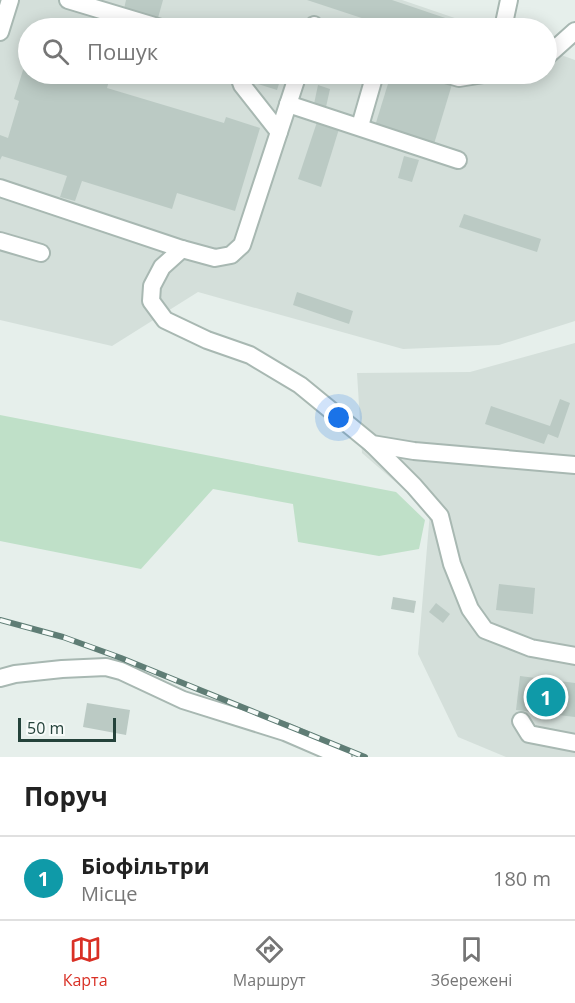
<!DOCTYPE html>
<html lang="uk">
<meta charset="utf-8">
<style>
body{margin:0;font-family:"Open Sans",sans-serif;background:#f2f2f2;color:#222}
.scale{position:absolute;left:18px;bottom:15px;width:98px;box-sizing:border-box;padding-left:6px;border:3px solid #24423a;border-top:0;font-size:16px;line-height:21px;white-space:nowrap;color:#24423a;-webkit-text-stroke:4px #f7fbf9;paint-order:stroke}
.you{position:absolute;left:339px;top:418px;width:21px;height:21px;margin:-15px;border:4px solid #fff;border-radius:50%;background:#1a73e8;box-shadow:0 0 0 9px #1a73e833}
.badge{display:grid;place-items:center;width:39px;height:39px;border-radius:50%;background:#d93025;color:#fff;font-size:20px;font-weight:700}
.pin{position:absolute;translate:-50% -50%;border:3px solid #fff;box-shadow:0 2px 6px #0006}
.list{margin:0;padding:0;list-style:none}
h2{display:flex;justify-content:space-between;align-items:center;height:78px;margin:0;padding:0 24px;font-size:26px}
h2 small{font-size:20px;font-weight:400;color:#767676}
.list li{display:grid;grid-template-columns:39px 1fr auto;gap:18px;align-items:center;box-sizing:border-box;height:84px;padding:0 24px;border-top:2px solid #e0e0e0}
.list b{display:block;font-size:22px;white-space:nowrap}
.list p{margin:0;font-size:20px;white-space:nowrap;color:#767676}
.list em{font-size:20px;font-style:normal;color:#767676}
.icon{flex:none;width:33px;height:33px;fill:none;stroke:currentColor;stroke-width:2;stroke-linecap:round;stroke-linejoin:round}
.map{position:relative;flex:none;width:575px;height:757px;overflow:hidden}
.search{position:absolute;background:#fff;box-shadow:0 3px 15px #0003;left:18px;right:18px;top:18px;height:66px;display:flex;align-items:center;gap:15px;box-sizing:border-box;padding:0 21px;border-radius:33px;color:#767676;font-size:22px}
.sheet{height:162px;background:#fff}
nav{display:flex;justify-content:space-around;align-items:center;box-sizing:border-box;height:84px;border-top:2px solid #e0e0e0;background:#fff;font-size:16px;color:#767676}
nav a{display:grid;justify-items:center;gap:3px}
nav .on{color:#d93025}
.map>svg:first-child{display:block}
.built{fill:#d4dfda}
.green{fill:#bfe0c8}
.building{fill:#bbcac4}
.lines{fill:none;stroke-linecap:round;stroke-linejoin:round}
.minor-casing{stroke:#a8b8b2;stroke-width:20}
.minor{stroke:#fff;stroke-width:16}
.rail-casing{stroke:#5f7d75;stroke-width:6}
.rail{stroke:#f7fbf9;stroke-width:4;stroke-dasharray:11;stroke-linecap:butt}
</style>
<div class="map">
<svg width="575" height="757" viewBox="0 0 575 757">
<rect width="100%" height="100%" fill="#e6efeb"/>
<g class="built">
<path d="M0,0h402l82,28h-456v46h518l1,-24 28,10v261l-76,24 -96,4 -205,-57 -86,54 -112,-26z"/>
<path d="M575,343v414h-69l-48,-20 -40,-83 12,-142 -68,-59 -5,-80 113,-1z"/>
</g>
<path class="green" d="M0,415l396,77 29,28 -6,29 -40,7 -81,-14 -5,-38 -80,-15 -72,80 -141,-28z"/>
<g class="building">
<path d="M126,0h37l-5,18 -34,-9z"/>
<path d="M307,0h85l74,25 -1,3h-73z"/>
<path d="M28,54v20h83l-4,14 117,35 2,-6 34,11 -25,83 -58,-18 -5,16 -90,-28 -7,20 -15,-4 7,-21 -65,-20 -2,4v-25l8,3 11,-37 -5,-2z"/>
<path d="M250,74h32l-5,16 -29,-9z"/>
<path d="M391,74h36l26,7 -19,63 -59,-18z"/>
<path d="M318,85l12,4 -4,18 -12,-3z"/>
<path d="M317,122l22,7 -18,58 -23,-8z"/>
<path d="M404,156l15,4 -7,22 -14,-4z"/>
<path d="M464,214l77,25 -4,13 -78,-25z"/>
<path d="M297,292l56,19 -4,13 -56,-19z"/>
<path d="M560,399l10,4 -12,35 -10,-4 -4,10 -59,-20 6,-18 59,20z"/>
<path d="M499,584l36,4 -2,26 -37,-4z"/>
<path d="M393,597l23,4 -2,12 -23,-4z"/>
<path d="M436,603l14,11 -7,9 -14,-11z"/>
<path d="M520,676l55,7v34l-59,-7z"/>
<path d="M87,703l43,7 -4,25 -43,-8z"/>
</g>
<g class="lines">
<defs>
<g id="minor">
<path d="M68,0l93,28"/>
<path d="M312,28l2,-3"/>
<path d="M503,28l6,-28"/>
<path d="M0,32l10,-32"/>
<path d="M546,57l29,-26"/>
<path d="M238,74l4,11 37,47"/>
<path d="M445,74l14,4 25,-4"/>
<path d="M288,104l170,56"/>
<path d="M360,126l15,-52"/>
<path d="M0,188l182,61 33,9 16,-3 11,-10 56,-171"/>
<path d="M0,241l41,12"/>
<path d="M182,249l-20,18 -10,19 -1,15 14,19 42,20 43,15 50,30 72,59 42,7 161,14"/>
<path d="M372,444l42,42 26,30 12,48 18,45 15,21 46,18 44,8"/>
<path d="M0,678l15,-4 47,-5 44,-2 15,4 62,29 102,32 58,25"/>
<path d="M521,721l8,13 46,9"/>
</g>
</defs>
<use href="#minor" class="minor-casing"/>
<use href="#minor" class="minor"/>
<defs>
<path id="rail" d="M0,620l63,17 58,21 244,99"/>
</defs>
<use href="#rail" class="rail-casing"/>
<use href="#rail" class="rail"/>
</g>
</svg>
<div class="scale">50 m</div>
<div class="you"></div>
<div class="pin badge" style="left:546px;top:697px;background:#0f9aa8">1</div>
<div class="search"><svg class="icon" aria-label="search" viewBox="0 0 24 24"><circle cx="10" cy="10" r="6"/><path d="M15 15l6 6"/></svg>Пошук</div>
</div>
<section class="sheet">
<h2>Поруч<small></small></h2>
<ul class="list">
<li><span class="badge" style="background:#0f9aa8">1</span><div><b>Біофільтри</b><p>Місце</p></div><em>180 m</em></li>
</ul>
</section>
<nav>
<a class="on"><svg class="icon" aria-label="map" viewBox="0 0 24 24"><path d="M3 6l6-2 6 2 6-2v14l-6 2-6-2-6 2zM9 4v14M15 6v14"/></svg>Карта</a>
<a><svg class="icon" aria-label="directions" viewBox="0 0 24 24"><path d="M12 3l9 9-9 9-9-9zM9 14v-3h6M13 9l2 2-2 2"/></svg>Маршрут</a>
<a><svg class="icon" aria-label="saved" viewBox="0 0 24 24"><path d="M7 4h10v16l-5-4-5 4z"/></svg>Збережені</a>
</nav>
